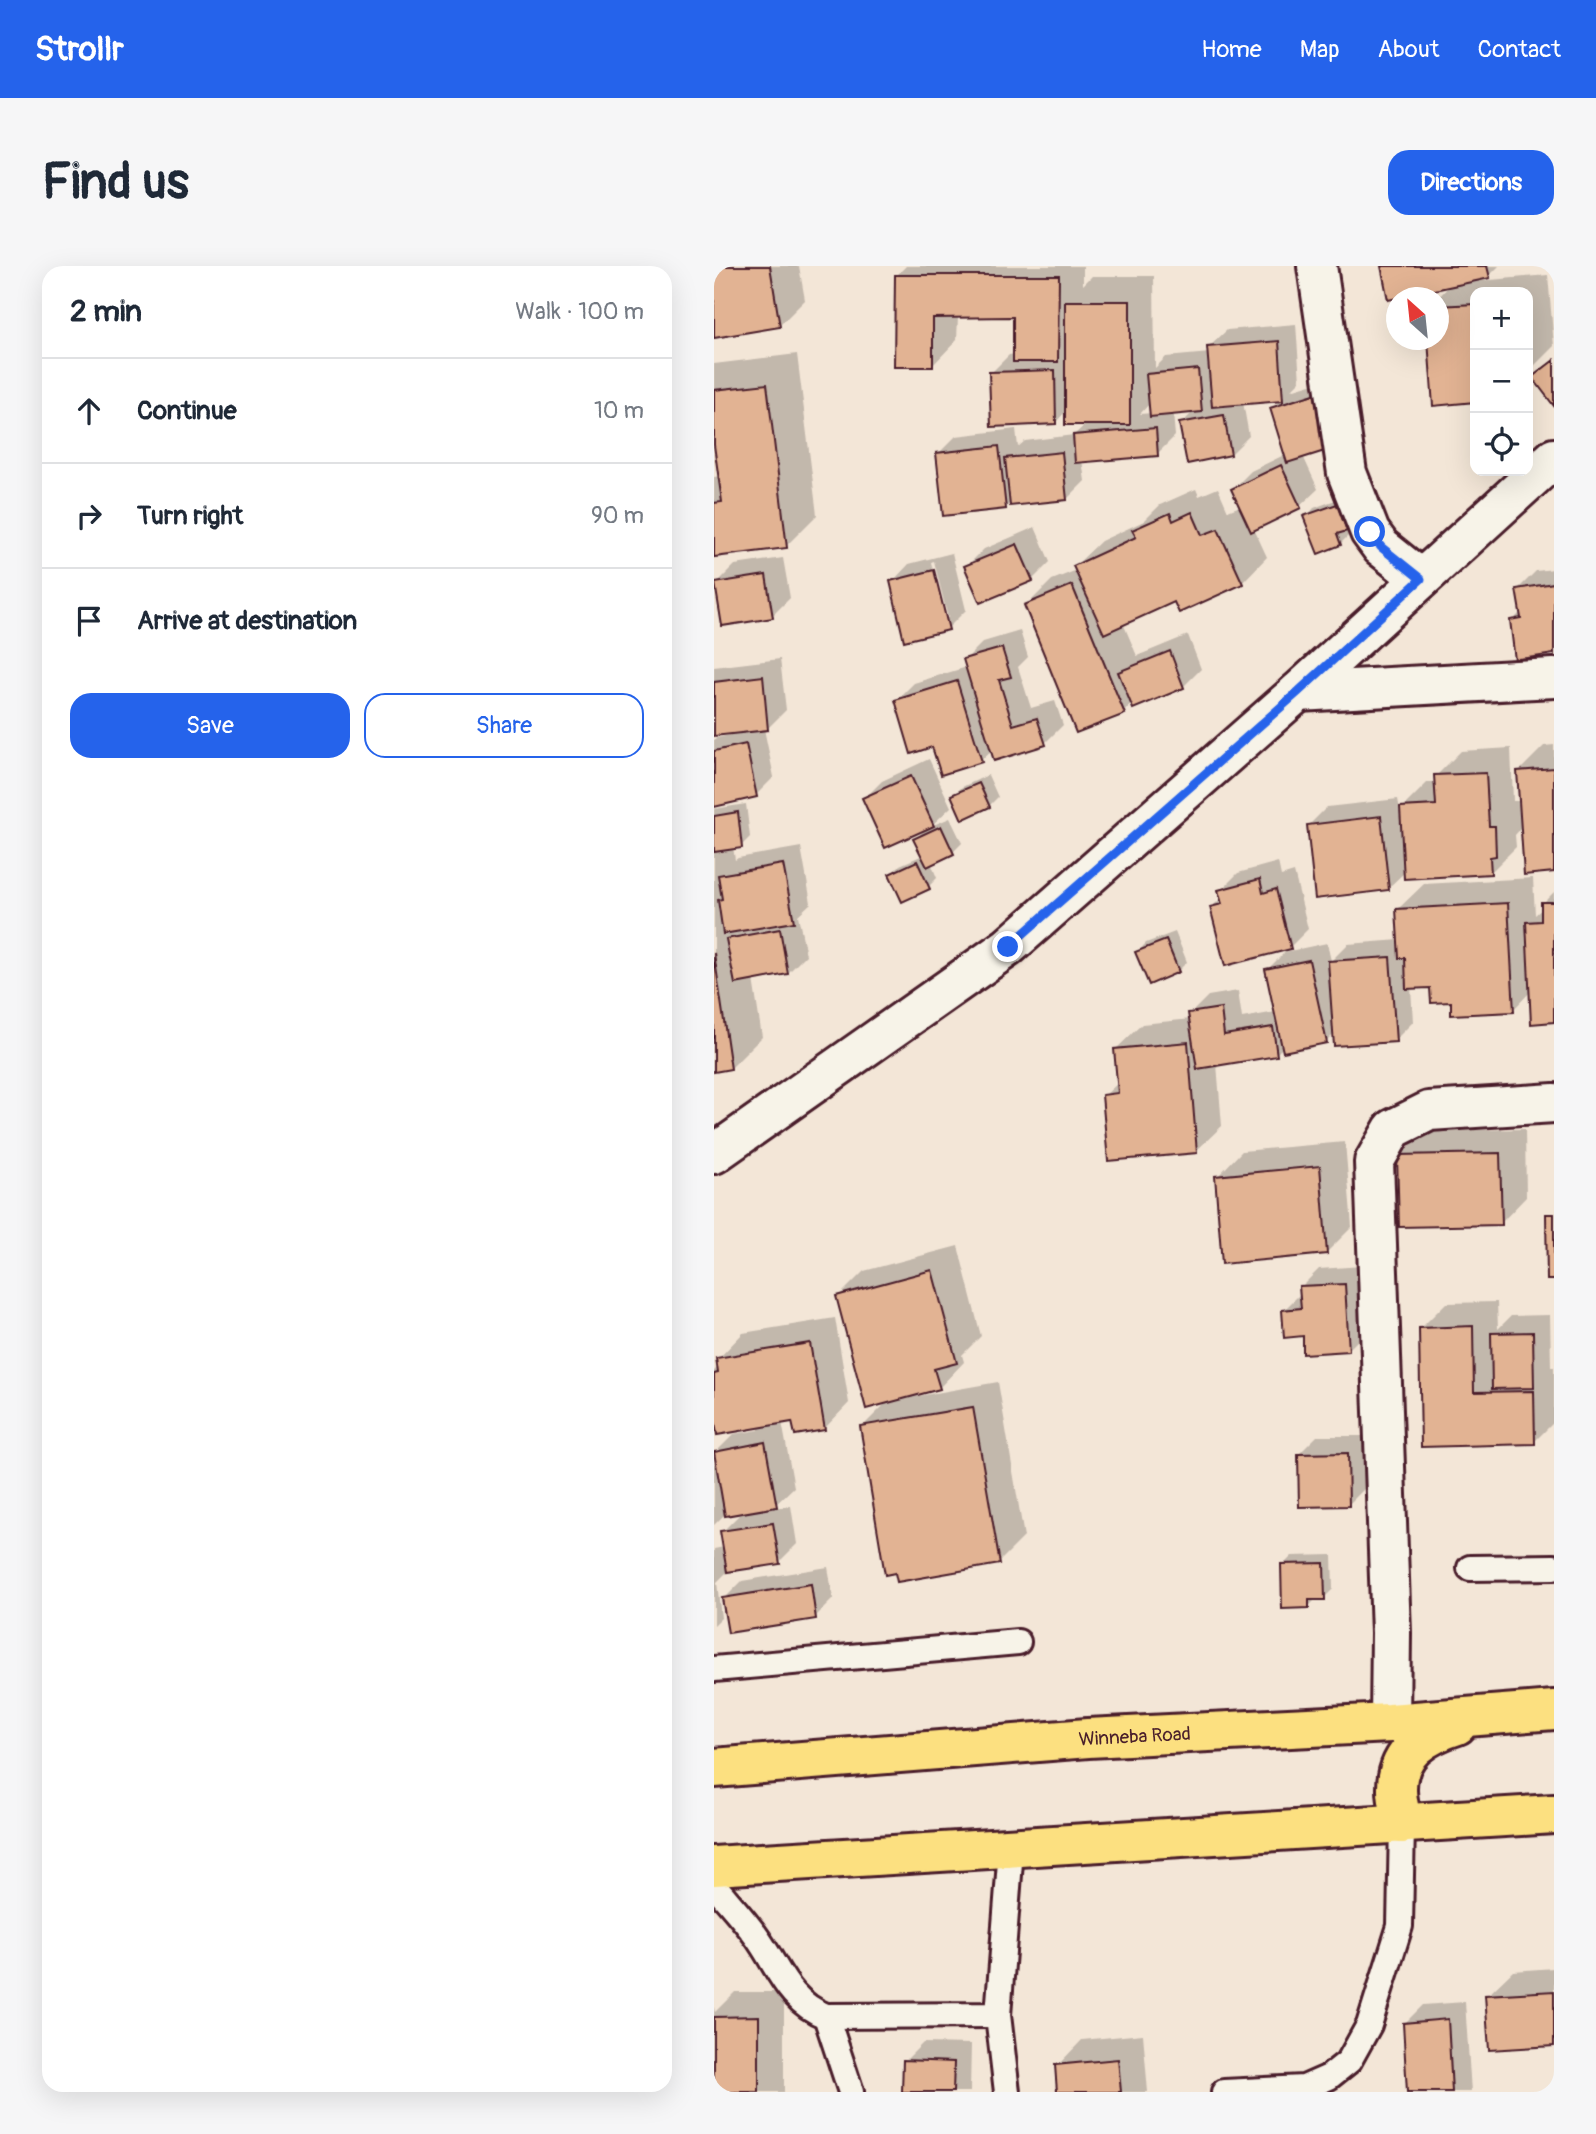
<!DOCTYPE html>
<meta charset="utf-8">
<style>
body{margin:0;font-family:Pangolin,sans-serif;background:#f6f6f7;color:#1f2937}
.controls{position:absolute;right:21px;top:21px;display:grid;overflow:hidden;border-radius:14px;box-shadow:0 7px 28px #0002}
.controls button{width:63px;height:63px;display:grid;place-items:center;padding:0;border:0;border-bottom:2px solid #e0e1e3;background:#fff;color:#1f2937;font:35px sans-serif}
.compass{position:absolute;left:672px;top:21px;width:63px;height:63px;border-radius:50%;background:#fff;box-shadow:0 7px 28px #0002;rotate:333deg}
.stop{position:absolute;width:21px;height:21px;margin:-16px;border:5px solid #2563eb;border-radius:50%;background:#fff}
.stop.end{background:#2563eb;border-color:#fff;box-shadow:0 2px 7px #0008}
.list{margin:0;padding:0;list-style:none}
h2{display:flex;justify-content:space-between;align-items:center;height:91px;margin:0;padding:0 28px;font-size:30px}
h2 small{font-size:23px;font-weight:400;color:#747a83}
.list li{display:grid;grid-template-columns:46px 1fr auto;gap:21px;align-items:center;box-sizing:border-box;height:105px;padding:0 28px;border-top:2px solid #e0e1e3}
.list b{display:block;font-size:26px;white-space:nowrap}
.list em{font-size:23px;font-style:normal;color:#747a83}
.actions{display:flex;gap:14px;padding:21px 28px}
.actions a{flex:1;padding:16px 0;border:2px solid #2563eb;border-radius:21px;text-align:center;font-size:24px;color:#2563eb}
.actions .main{background:#2563eb;color:#fff}
.icon{flex:none;width:38px;height:38px;fill:none;stroke:currentColor;stroke-width:2;stroke-linecap:round;stroke-linejoin:round}
.map{position:relative;flex:none;width:840px;height:1826px;overflow:hidden;border-radius:21px}
header{display:flex;align-items:center;gap:42px;box-sizing:border-box;height:98px;padding:0 35px;background:#2563eb;color:#fff}
header strong{font-size:33px}
nav{display:flex;gap:38px;margin-inline-start:auto;font-size:24px}
.intro{display:flex;align-items:center;justify-content:space-between;box-sizing:border-box;height:168px;padding:0 42px}
h1{margin:0;font-size:49px}
.button{padding:18px 32px;border-radius:21px;background:#2563eb;color:#fff;font-size:24px;font-weight:700}
main{display:flex;gap:42px;padding:0 42px}
aside{flex:1;background:#fff;border-radius:21px;box-shadow:0 7px 28px #0002}
.map>svg:first-child{display:block}
.shadow{fill:#0003;fill-rule:evenodd}
.building{fill:#e2b393;stroke:#4a1f2b;stroke-width:2}
.lines{fill:none;stroke-linecap:round;stroke-linejoin:round}
.service-casing{stroke:#4a1f2b;stroke-width:30}
.minor-casing{stroke:#4a1f2b;stroke-width:44}
.trunk-casing{stroke:#4a1f2b;stroke-width:44}
.service{stroke:#f7f3e8;stroke-width:24}
.minor{stroke:#f7f3e8;stroke-width:38}
.trunk{stroke:#fce080;stroke-width:38}
.route{stroke:#2563eb;stroke-width:9}
.labels{text-anchor:middle;stroke-width:5;stroke-linejoin:round;paint-order:stroke}
.street-label{font-size:19px;fill:#4a1f2b;stroke:#f7f3e8}
</style>
<header>
<strong>Strollr</strong>
<nav><a>Home</a><a>Map</a><a>About</a><a>Contact</a></nav>
</header>
<div class="intro"><h1>Find us</h1><a class="button">Directions</a></div>
<main>
<aside>
<h2>2 min<small>Walk · 100 m</small></h2>
<ul class="list">
<li><svg class="icon" aria-label="ahead" viewBox="0 0 24 24"><path d="M12 20V5M6 11l6-6 6 6"/></svg><div><b>Continue</b></div><em>10 m</em></li>
<li><svg class="icon" aria-label="right" viewBox="0 0 24 24"><path d="M7 20v-9h11M14 6l5 5-5 5"/></svg><div><b>Turn right</b></div><em>90 m</em></li>
<li><svg class="icon" aria-label="arrive" viewBox="0 0 24 24"><path d="M6 21V4h12l-3 4 3 4H6"/></svg><div><b>Arrive at destination</b></div></li>
</ul>
<div class="actions"><a class="main">Save</a><a>Share</a></div>
</aside>
<div class="map">
<svg width="840" height="1826" viewBox="0 0 840 1826">
<rect width="100%" height="100%" fill="#f3e6d7"/>
<filter id="ink" filterUnits="userSpaceOnUse"><feTurbulence type="fractalNoise" baseFrequency=".0143" numOctaves="2"/><feDisplacementMap in="SourceGraphic" scale="14" xChannelSelector="R" yChannelSelector="G"/><feConvolveMatrix kernelMatrix="1 2 1 2 8 2 1 2 1" color-interpolation-filters="sRGB"/></filter>
<g filter="url(#ink)">
<g class="shadow">
<path d="M0,0h85l6,34 -26,26 -65,11z"/>
<path d="M192,0h177v19l9,-9h62l1,92 11,-11 44,-4 -1,-6 18,-17 69,-6 4,57 -9,9 43,-13 -31,79 15,33 -18,17 -46,23 13,28 -25,26 -67,17 -52,23 14,33 51,-21 13,34 -18,18 -51,16 -8,9 -98,-106 26,-26 25,-10 -2,-4 26,-25 43,-20 16,-16 36,-16 3,7 19,-8 10,23 12,-5 -7,-17 18,-18 35,-17 -14,-45 9,-10 -38,3 6,34 -18,18 -50,-30 13,-13 -21,2 2,23 -18,18 -75,6 3,21 -18,18 -56,3 -6,6 -67,-54 18,-18 60,-7 2,18 7,-6 49,-6 12,-11 -20,-13 -10,11 -65,-49 18,-18 6,-1v-38h-57l-1,24 -25,26 -36,-90zM437,136l1,11 -12,1z"/>
<path d="M669,0h116l-10,10 -11,2 1,3 69,-6 6,71 -26,26v-80h-53v109l-40,3 -5,-64h8v-42l13,-14z"/>
<path d="M83,88l20,161 -31,31 -72,9v-78l7,-1 -7,-32v-80z"/>
<path d="M632,230l9,24 -8,8 2,7 -9,9 -34,-27 8,-9z"/>
<path d="M321,261l15,35 -18,18 -66,-13 18,-18z"/>
<path d="M238,287l14,57 -18,18 -56,-46 17,-18zM220,295l14,57h-4l-13,-56z"/>
<path d="M69,292l7,40 -18,18 -55,-33 18,-18z"/>
<path d="M840,303v83l-42,-31 10,-10 -4,-22 18,-18z"/>
<path d="M306,365l8,26 -10,10 13,41 24,-7 8,24 -18,18 -52,6 -12,11 -47,-15 -38,-44 18,-18 53,-16 -2,-7 18,-18z"/>
<path d="M66,393l6,51 -18,18 -4,1 10,48 -18,18 -42,10v-65l3,-2 13,-3 -1,-3 -15,2v-67z"/>
<path d="M840,479v126l-32,-44 -7,8 1,12 -26,26 -84,-2 -18,17 -79,-63 18,-18 71,-8 2,11 28,-28h8v-6l25,-25 50,-3 2,53h8l-2,-30 25,-25z"/>
<path d="M215,493l22,48 -20,19 19,-8 12,25 -9,9 -22,11 6,15 -9,9 -37,-13 9,-9 23,-10 -8,-16 12,-11 -63,-29 18,-18z"/>
<path d="M274,509l10,22 -9,9 -36,-10 9,-9z"/>
<path d="M32,538l4,33 -9,9 -8,1 2,13 3,-2 63,-11 10,56 -13,12 8,40 -18,18 -35,6 9,58 -31,31 -17,2v-261z"/>
<path d="M564,596l3,14 13,-4 14,57 -23,23 42,-9 4,18 17,-17 52,-4 -2,-31 26,-25 109,-6 2,37 8,-7v-5l11,-11v128l-23,-29 -18,19 -61,-10 -20,-14 -21,1 2,35 -18,18 -60,-7 -9,9 -43,5 -7,7 -59,10 5,62 -26,25 -92,-55 15,-14 -3,-33 26,-25 49,-5 -1,-5 18,-18 30,-5 4,27 34,-6 -9,-42 23,-23 -78,-40 10,-10 -2,-6 18,-18z"/>
<path d="M461,666l12,30 -9,9 -40,-19 8,-9z"/>
<path d="M811,863l1,68 -25,26 -102,-67 26,-25z"/>
<path d="M631,876l7,85 -25,25 -110,-75 25,-26z"/>
<path d="M244,980l23,90 -19,19 2,7 -25,26 -20,5v3l79,-14 26,155 -25,25 -137,-135 26,-26 -50,-104 26,-26z"/>
<path d="M649,1000l4,65 -18,18 -45,-14 -20,-25 17,-17v-6l18,-18z"/>
<path d="M783,1036l1,27 13,-13 39,-1 1,52h3v55l-20,20 -111,3 -2,-117 25,-25z"/>
<path d="M121,1052l14,85 -25,26 -30,-9 -12,2 12,65 -22,21 19,-2 6,38 -18,18 -53,8 1,2 -10,10 4,36 -7,7v-76l10,-2 -2,-15 21,-21 -18,3 -11,11v-61l4,-1 -2,-11 18,-18 25,-4 -1,-4 -44,-22v-33l5,-5 -1,-7 25,-26z"/>
<path d="M603,1170h48l1,51 -18,18 -49,-51z"/>
<path d="M618,1289l1,34 -9,9 -8,1 -7,7 -26,-41 9,-9z"/>
<path d="M114,1301l5,32 -18,18 -91,-18 18,-18z"/>
<path d="M840,1702v76l-67,-48 26,-25z"/>
<path d="M21,1726h49v100h-70v-85l1,5z"/>
<path d="M751,1736l6,90h-62l-4,-69 18,-18z"/>
<path d="M429,1768l5,58h-77l-14,-26 25,-26z"/>
<path d="M209,1777l48,1 -1,48h-66l1,-31z"/>
</g>
<g class="building">
<path d="M0,0h56l10,61 -66,11z"/>
<path d="M667,0h106l3,12 -102,22z"/>
<path d="M181,9h164l-1,87h-45v-45l-80,1v49h-39z"/>
<rect x="351" y="35" width="65" height="124"/>
<path d="M761,38v98l-42,4 -5,-66h10v-34z"/>
<path d="M565,75l4,60 -71,6 -5,-60z"/>
<path d="M840,94v46l-22,-29z"/>
<path d="M484,103l4,43 -52,5 -4,-43z"/>
<path d="M341,104l1,54 -65,3 -2,-55z"/>
<path d="M53,118l20,164 -73,9v-54l8,-1 -8,-57v-55z"/>
<path d="M603,127l17,55 -47,15 -17,-55z"/>
<path d="M510,149l7,40 -44,9 -8,-41z"/>
<path d="M442,162l2,28 -83,7 -2,-28z"/>
<path d="M285,180l7,63 -63,7 -7,-63z"/>
<path d="M348,186l5,48 -57,6 -5,-48z"/>
<path d="M567,199l20,43 -50,24 -20,-43z"/>
<path d="M623,238l10,27 -10,3 4,11 -23,9 -15,-38z"/>
<path d="M478,246l10,23 16,-6 25,55 -64,29 -5,-11 -70,32 -31,-68 63,-29 -4,-7 38,-17 3,8z"/>
<path d="M303,278l16,37 -53,22 -16,-37z"/>
<path d="M220,304l15,60 -45,11 -14,-60z"/>
<path d="M52,309l7,43 -51,8 -7,-43z"/>
<path d="M840,317v71l-39,6 -5,-40 11,-2 -5,-29z"/>
<path d="M358,319l53,129 -49,19 -52,-128z"/>
<path d="M288,382l9,29 -12,3 14,45 24,-7 9,27 -52,16 -31,-102z"/>
<path d="M456,385l14,37 -51,21 -15,-37z"/>
<path d="M49,410l5,54 -54,6v-54z"/>
<path d="M243,415l25,81 -41,13 -9,-28 -21,7 -16,-54z"/>
<path d="M32,478l11,53 -43,10v-56z"/>
<path d="M840,502v104l-30,3 -7,-104z"/>
<path d="M772,507l3,53h6l1,30 -6,1 1,17 -87,5 -4,-72 36,-2 -2,-30z"/>
<path d="M197,510l23,50 -49,22 -23,-50z"/>
<path d="M265,517l11,24 -28,13 -11,-25z"/>
<path d="M24,546l4,36 -28,4v-36z"/>
<path d="M667,550l8,74 -74,9 -8,-74z"/>
<path d="M227,560l13,28 -27,13 -14,-28z"/>
<path d="M203,595l13,28 -28,13 -13,-28z"/>
<path d="M69,598l11,58 -71,12 -5,-34 4,-1 -4,-24z"/>
<path d="M546,613l3,14 13,-4 15,60 -66,17 -15,-59 12,-3 -4,-14z"/>
<path d="M827,636h13v120l-23,2 -5,-102 15,-1z"/>
<path d="M794,637l6,109 -63,3v-13l-20,1 -1,-15 -24,1 -1,-31h-6l-3,-49z"/>
<path d="M66,663l8,45 -53,10 -9,-45z"/>
<path d="M452,674l13,32 -30,13 -14,-33z"/>
<path d="M0,687l17,116 -17,3z"/>
<path d="M676,691l6,85 -62,4 -6,-85z"/>
<path d="M595,694l18,83 -44,9 -18,-83z"/>
<path d="M507,742l3,27 49,-8 4,29 -80,13 -9,-56z"/>
<path d="M474,776l9,111 -89,8 -6,-66 16,-2 -4,-44z"/>
<path d="M786,887l2,72 -103,2 -2,-72z"/>
<path d="M606,900l7,88 -105,10 -7,-88z"/>
<path d="M832,948h8v66h-7z"/>
<path d="M218,1004l25,93 -23,6 6,20 -74,20 -30,-113z"/>
<path d="M631,1018l4,67 -46,3v-18l-19,2 -2,-28 19,-2 -2,-22z"/>
<path d="M759,1060l1,66 60,-1 1,53 -114,3 -2,-119z"/>
<path d="M819,1066l1,56 -42,1 -1,-56z"/>
<path d="M96,1077l15,87 -30,5 -3,-13 -75,13 -3,-20v-41l4,-1 -2,-15z"/>
<path d="M259,1141l27,157 -103,18 -2,-9 -10,2 -25,-149z"/>
<path d="M51,1176l12,65 -52,9 -11,-64z"/>
<path d="M634,1187l1,53 -50,1 -1,-53z"/>
<path d="M59,1257l7,41 -53,8 -7,-41z"/>
<path d="M610,1297l1,37h-16v8l-27,1 -1,-45z"/>
<path d="M97,1318l5,35 -88,14 -6,-35z"/>
<path d="M840,1725v55l-65,4 -4,-55z"/>
<path d="M45,1750v76h-45v-75z"/>
<path d="M734,1753l4,73h-45l-4,-69z"/>
<path d="M404,1793l3,33h-64l-2,-27z"/>
<path d="M189,1794l51,2 -1,30h-51z"/>
</g>
<g class="lines">
<defs>
<g id="service">
<path d="M756,1302l84,-1"/>
<path d="M0,1403l304,-27"/>
<path d="M0,1619c14,17 29,33 42,51 22,30 32,66 70,80l172,-1 13,-166"/>
<path d="M284,1749l9,77"/>
<path d="M112,1750l25,76"/>
<path d="M510,1826l80,-4 25,-11 20,-16 20,-36 31,-99 2,-102"/>
</g>
<g id="minor">
<path d="M603,0l30,207 23,59 11,15 40,32"/>
<path d="M584,426l256,-14"/>
<path d="M0,888l294,-207 290,-255 256,-234"/>
<path d="M676,1457l1,-90 -17,-471 19,-33 36,-18 125,-8"/>
</g>
<g id="trunk">
<path id="s1" d="M0,1502l374,-30 302,-15 164,-13"/>
<path d="M688,1558c-1,-11 -5,-23 -5,-34 -1,-38 28,-55 60,-65"/>
<path d="M0,1600l840,-52"/>
</g>
</defs>
<use href="#service" class="service-casing"/>
<use href="#minor" class="minor-casing"/>
<use href="#trunk" class="trunk-casing"/>
<use href="#service" class="service"/>
<use href="#minor" class="minor"/>
<use href="#trunk" class="trunk"/>
</g>
</g>
<g class="lines" filter="url(#ink)">
<path class="route" d="M294,681l290,-255 123,-113 -40,-32 -11,-15"/>
</g>
<g class="labels">
<g class="street-label">
<text dy="7" stroke="none"><textPath href="#s1" startOffset="422">Winneba Road</textPath></text>
</g>
</g>
</svg>
<div class="controls">
<button>+</button>
<button>−</button>
<button><svg class="icon" aria-label="locate" viewBox="0 0 24 24"><circle cx="12" cy="12" r="6"/><path d="M12 2v4M12 18v4M2 12h4M18 12h4"/></svg></button>
</div>
<svg class="compass" viewBox="-18 -18 36 36"><path d="M0-13l5 13h-10z" fill="#e53935"/><path d="M0 13l5-13h-10z" fill="#747a83"/></svg>
<div class="stop" style="left:656px;top:266px"></div>
<div class="stop end" style="left:294px;top:681px"></div>
</div>
</main>
